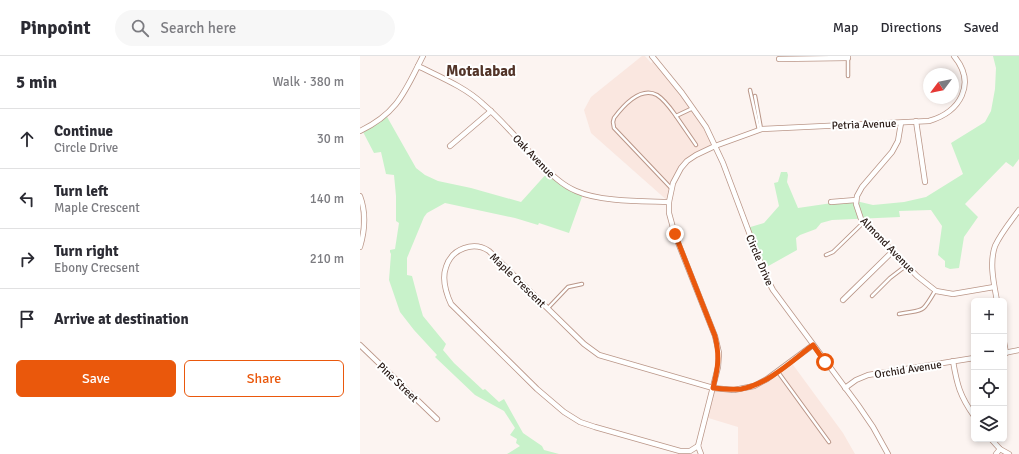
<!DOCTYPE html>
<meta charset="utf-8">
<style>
body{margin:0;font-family:Signika,sans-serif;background:#f7f7f7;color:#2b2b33}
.controls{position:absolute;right:12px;bottom:12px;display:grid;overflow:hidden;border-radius:6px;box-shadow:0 2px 6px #0003}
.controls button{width:36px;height:36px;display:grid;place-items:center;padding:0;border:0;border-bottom:1px solid #e1e1e2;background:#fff;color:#2b2b33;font:20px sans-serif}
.compass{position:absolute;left:563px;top:12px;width:36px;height:36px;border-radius:50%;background:#fff;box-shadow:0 2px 6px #0003;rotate:238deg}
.stop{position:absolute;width:12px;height:12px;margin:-9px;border:3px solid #ea580c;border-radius:50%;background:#fff}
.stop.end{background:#ea580c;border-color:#fff;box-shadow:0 1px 4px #0008}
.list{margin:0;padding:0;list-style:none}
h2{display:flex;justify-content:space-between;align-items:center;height:52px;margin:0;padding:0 16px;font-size:17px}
h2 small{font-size:13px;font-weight:400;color:#7c7c81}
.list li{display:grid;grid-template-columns:26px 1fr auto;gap:12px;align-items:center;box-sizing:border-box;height:60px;padding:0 16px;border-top:1px solid #e1e1e2}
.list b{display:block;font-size:15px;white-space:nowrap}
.list p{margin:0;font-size:13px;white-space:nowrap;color:#7c7c81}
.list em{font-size:13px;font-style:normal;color:#7c7c81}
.actions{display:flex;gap:8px;padding:12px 16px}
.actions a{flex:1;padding:9px 0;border:1px solid #ea580c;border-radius:6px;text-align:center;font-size:14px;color:#ea580c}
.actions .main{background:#ea580c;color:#fff}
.icon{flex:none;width:22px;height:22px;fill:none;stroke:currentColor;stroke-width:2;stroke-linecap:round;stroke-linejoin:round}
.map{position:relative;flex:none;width:659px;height:398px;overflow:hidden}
header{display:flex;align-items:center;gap:24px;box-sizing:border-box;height:56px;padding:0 20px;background:#fff;border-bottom:1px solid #e1e1e2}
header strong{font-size:19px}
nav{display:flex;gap:22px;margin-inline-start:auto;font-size:14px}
.search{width:280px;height:36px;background:#f7f7f7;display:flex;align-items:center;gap:10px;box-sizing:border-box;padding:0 14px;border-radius:22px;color:#7c7c81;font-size:15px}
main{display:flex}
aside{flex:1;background:#fff}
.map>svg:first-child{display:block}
.built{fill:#fae7e0}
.green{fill:#c8f2ca}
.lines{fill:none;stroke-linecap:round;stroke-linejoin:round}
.service-casing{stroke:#ba9688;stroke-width:4.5}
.minor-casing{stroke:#ba9688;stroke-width:6}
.service{stroke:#fff;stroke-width:2.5}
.minor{stroke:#fff;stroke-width:4.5}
.route{stroke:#ea580c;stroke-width:5}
.labels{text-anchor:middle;stroke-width:4;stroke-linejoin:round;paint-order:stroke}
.street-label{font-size:11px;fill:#291b16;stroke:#fff}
.district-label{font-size:15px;font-weight:bold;fill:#523428;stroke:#fff}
</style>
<header>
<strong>Pinpoint</strong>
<div class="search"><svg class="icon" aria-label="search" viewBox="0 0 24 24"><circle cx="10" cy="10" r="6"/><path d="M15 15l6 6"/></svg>Search here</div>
<nav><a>Map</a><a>Directions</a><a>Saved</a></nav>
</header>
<main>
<aside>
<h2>5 min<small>Walk · 380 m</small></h2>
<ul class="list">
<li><svg class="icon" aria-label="ahead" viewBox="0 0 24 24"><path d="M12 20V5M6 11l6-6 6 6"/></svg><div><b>Continue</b><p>Circle Drive</p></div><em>30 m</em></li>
<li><svg class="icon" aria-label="left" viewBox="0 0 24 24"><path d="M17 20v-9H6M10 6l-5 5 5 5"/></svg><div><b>Turn left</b><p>Maple Crescent</p></div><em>140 m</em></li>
<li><svg class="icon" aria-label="right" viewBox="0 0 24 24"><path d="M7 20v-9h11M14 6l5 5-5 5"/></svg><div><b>Turn right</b><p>Ebony Crecsent</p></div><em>210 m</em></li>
<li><svg class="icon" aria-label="arrive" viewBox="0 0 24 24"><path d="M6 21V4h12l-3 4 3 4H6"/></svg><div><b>Arrive at destination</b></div></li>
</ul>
<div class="actions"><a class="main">Save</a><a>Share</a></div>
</aside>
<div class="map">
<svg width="659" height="398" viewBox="0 0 659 398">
<rect width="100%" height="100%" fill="#fcf4f1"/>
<g class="built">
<path d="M282,0h3l6,7 5,-3 26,32 34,54 -28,16 -11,13 -8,27 -78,-69 -7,-23 7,-13z"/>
<path d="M431,306l52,71 12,21h-117v-27l-33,-10 9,-30 11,2 29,-3z"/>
</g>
<g class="green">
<path d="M633,0h26v103l-6,8 -7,-5 -41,42 13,13 -14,20 -5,31 -9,1 -5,-2v-6l-7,-6 4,-29 -11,-16 -32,1 1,6 -68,3 -11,3 -5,6 -16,6 -4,3 1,12 -34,19 -16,-41 17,-5 15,-17 -5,-23 4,-1 3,-10h6l1,3 -1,7 11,26 34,-5 24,-2 17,4 31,-3 22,-5 37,-23 -12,-31 34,-21 6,-11 4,-22 1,-21z"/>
<path d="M26,59l30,53 9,7 13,6 33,7 50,14 27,-30 8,7 27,15 -14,39 -30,-10 -1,2 -23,-7 -70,-15 -18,10 -3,4 -17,41v17l5,1 8,30 3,10 23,28 -3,6 11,13 29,27 2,-1 14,13 5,-3 19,34 19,13 2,4 15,4h-52l13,-8 -4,-3 1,-4 -7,-4 5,-7 -11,-17 -29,-16 -40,-38 2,-2 -23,-25 -14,-18 -11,-32 2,-26 -1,-2v-2l5,-1 4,-26 -3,-2v-25l-2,-21 -8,-1 -5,-22 -7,1 -12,-23z"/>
</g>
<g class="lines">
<defs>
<g id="service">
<path d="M488,2v18"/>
<path d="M390,34l9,40"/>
<path d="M395,40l6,33"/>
<path d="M316,60l20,29"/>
<path d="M311,132l-57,-60 -1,-6 1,-4c9,-12 26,-32 43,-23 8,5 14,14 19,21l17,-8"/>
<path d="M466,199l7,-3 31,-30"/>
<path d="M512,240l18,-18 17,-13"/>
<path d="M188,252l20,-21 14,-3"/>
<path d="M539,258c25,-5 22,1 36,-23"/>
<path d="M418,316l51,70"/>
</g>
<g id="minor">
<path d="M292,0l30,37 24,34 17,36 42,112 8,15 85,115 15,22 15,27"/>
<path d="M419,3l69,-1v-2"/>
<path d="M58,10c22,11 47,21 65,38 20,17 37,38 55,57 11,11 23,24 38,30 25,11 65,10 93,11"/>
<path d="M556,65l9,61"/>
<path d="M541,67l-3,18 -6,11 -30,35 -5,9 -1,8 5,15 56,57 19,15 17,3 41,-7"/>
<path d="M0,75c38,-18 45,-40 63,-75"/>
<path d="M90,90l41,-35"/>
<path d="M0,140c6,16 5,34 0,51"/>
<path d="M471,146l25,-2"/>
<path d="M483,244l50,-49"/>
<path d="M637,245c-3,-17 -8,-38 -2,-55 6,-13 16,-25 24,-36"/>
<path d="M644,286l2,11"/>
<path d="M0,289l77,74"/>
<path d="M644,297l15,-3"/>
<path d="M593,305c4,24 7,35 21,55"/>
<path d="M485,332l11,-8 12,-5 106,-17"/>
<path d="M631,383l9,10 9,5"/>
<path d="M338,390l-8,5h-10l-85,-24 -15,-5 -16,-10 -27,-23 -86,-85c-5,-11 -9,-26 -5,-37 6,-19 28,-26 43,-16l95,93 15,11 114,33 21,2 20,-4 13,-7 46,-34"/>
<path d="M338,390l20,-79 1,-14 -4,-17 -40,-101 -6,-22v-11l4,-19 8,-15 6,-7 9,-6 19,-9 47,-17 167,-8c31,-9 48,-37 25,-65"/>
<path d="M338,390l3,8"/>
<path d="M636,398l4,-5"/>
</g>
</defs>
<use href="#service" class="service-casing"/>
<use href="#minor" class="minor-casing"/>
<use href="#service" class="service"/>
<use href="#minor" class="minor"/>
</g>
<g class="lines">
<path class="route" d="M315,178l40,102c5,21 3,32 -2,52 9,1 19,2 28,1 26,-4 52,-29 72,-44l12,17"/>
</g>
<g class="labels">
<g class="street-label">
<text transform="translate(504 68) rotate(-2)" y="4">Petria Avenue</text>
<text transform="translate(174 100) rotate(46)" y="4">Oak Avenue</text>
<text transform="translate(528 189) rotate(46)" y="4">Almond Avenue</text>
<text transform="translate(400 204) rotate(67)" y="4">Circle Drive</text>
<text transform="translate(158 224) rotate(44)" y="4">Maple Crescent</text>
<text transform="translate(548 313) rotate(-9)" y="4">Orchid Avenue</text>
<text transform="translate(38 326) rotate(44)" y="4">Pine Street</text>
</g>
<g class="district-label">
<text x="121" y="20">Motalabad</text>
</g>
</g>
</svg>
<div class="controls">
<button>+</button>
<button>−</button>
<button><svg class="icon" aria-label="locate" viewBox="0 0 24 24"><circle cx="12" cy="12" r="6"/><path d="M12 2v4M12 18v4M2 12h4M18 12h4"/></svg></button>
<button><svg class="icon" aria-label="layers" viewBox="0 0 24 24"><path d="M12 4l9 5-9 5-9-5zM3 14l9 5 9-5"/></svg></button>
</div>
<svg class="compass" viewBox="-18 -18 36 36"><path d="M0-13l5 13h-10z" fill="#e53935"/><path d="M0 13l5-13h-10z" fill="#7c7c81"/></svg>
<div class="stop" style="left:465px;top:306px"></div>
<div class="stop end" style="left:315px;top:178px"></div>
</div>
</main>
